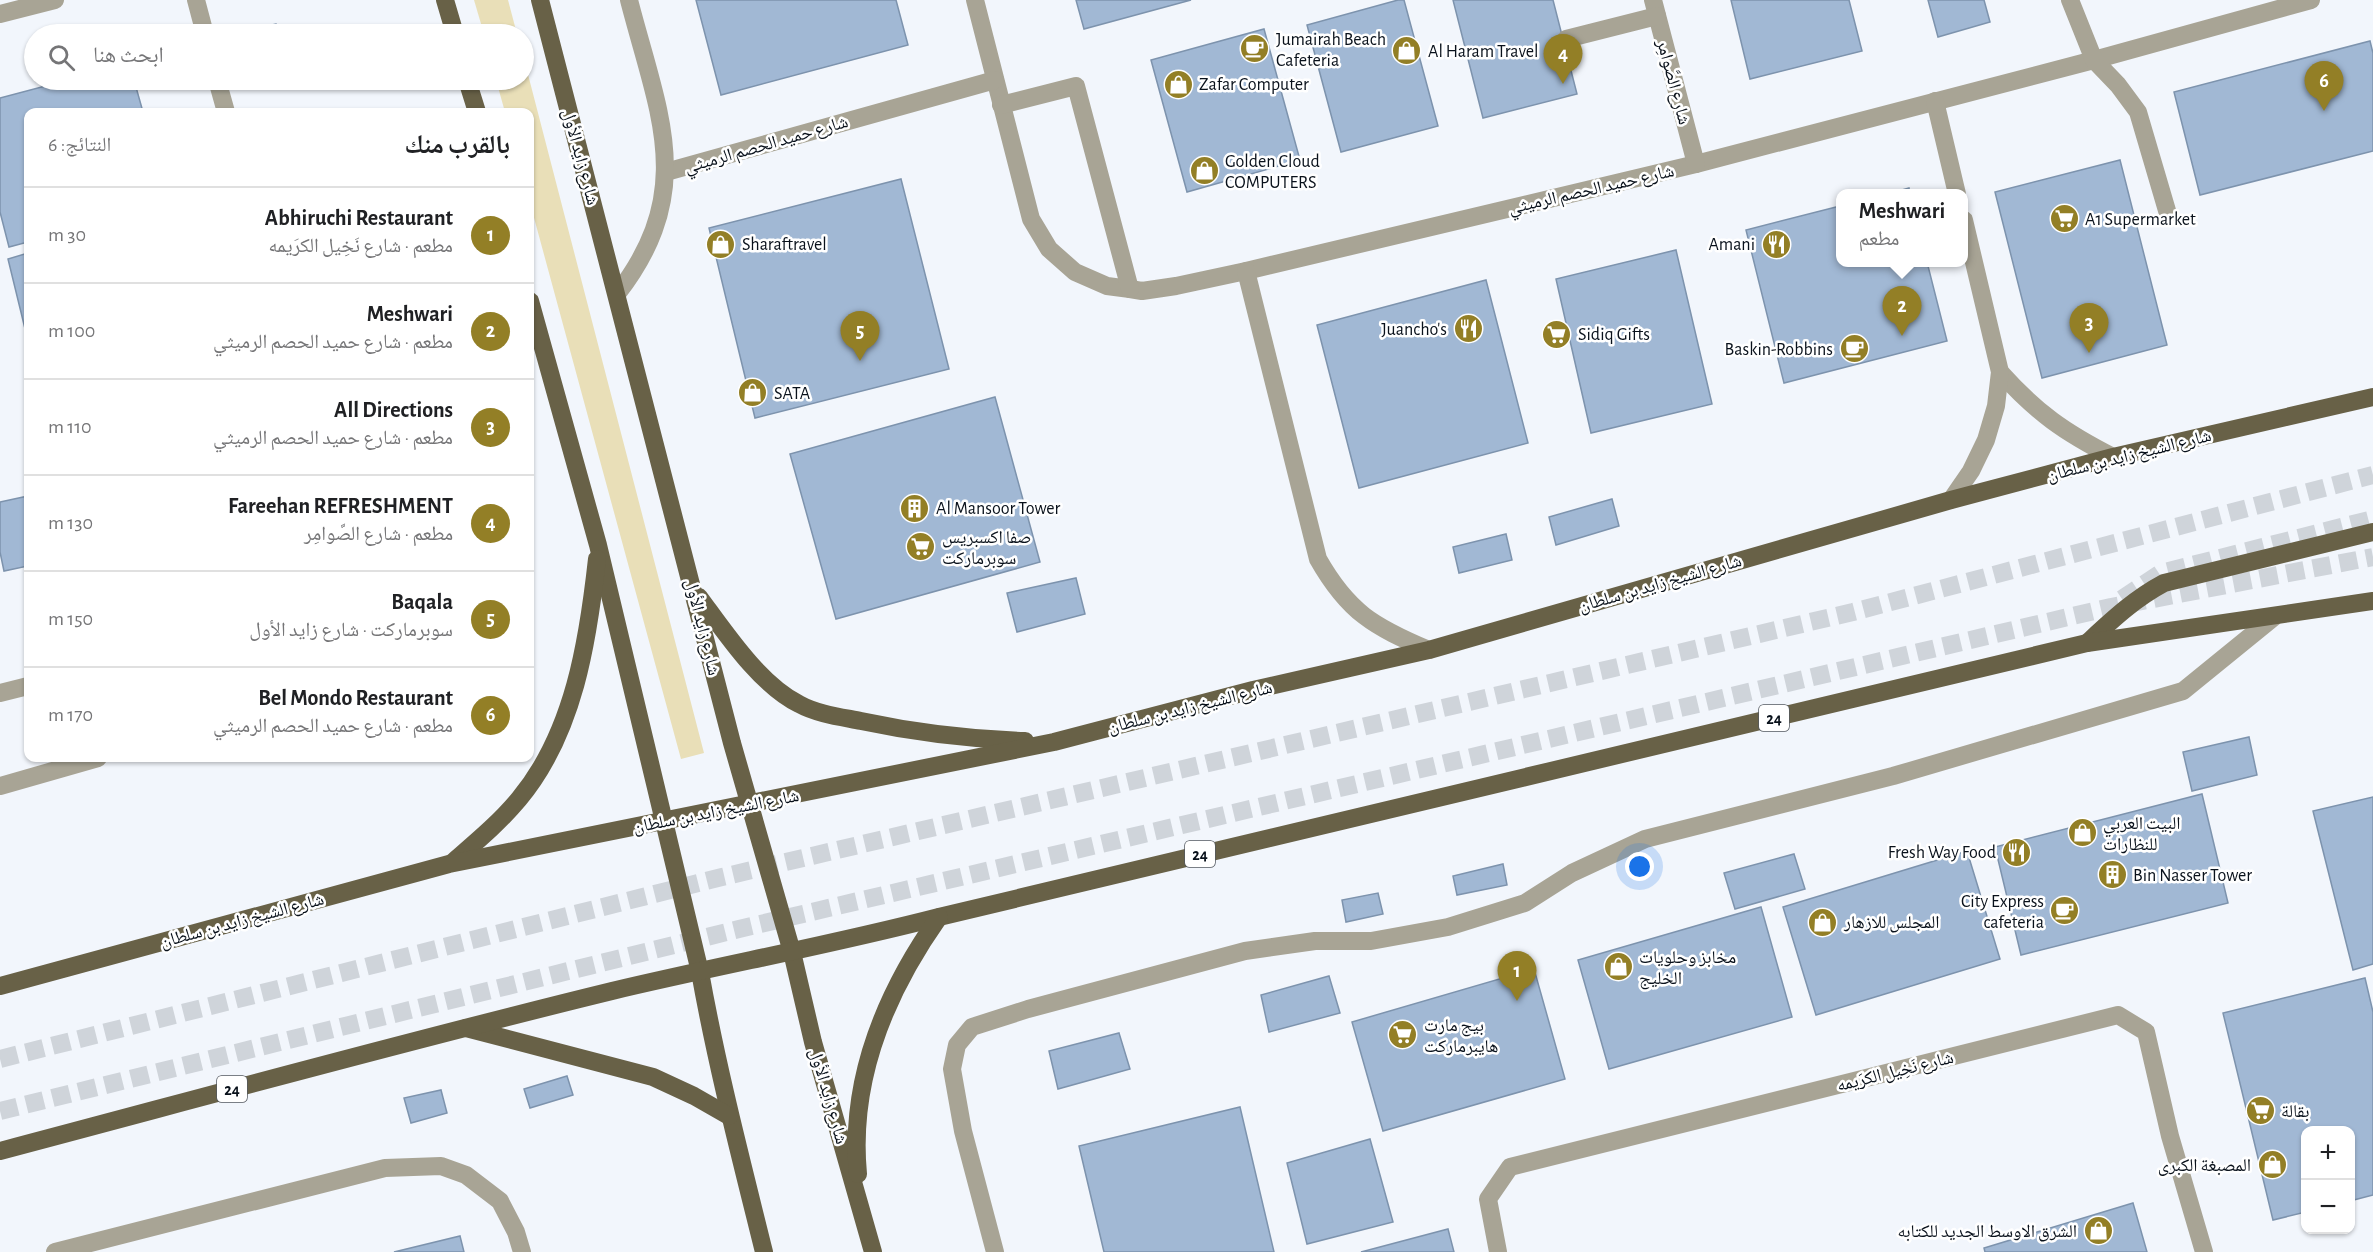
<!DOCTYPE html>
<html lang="ar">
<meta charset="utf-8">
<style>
body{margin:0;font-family:"Alegreya Sans","Noto Naskh Arabic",sans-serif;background:#f2f2f2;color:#202124;direction:rtl}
.controls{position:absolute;right:18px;bottom:18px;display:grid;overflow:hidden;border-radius:12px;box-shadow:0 2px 4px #0004}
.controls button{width:54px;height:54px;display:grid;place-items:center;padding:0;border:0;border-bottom:2px solid #e0e0e0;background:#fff;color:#202124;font:30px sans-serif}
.you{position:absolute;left:1640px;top:867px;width:21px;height:21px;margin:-15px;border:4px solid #fff;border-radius:50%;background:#1a73e8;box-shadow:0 0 0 9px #1a73e833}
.badge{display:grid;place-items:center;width:39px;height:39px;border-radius:50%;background:#937f26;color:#fff;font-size:20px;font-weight:700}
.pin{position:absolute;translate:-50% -50px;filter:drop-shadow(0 2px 3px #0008)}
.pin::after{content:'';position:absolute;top:32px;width:21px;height:18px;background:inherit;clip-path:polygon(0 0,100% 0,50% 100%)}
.popup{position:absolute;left:1836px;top:189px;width:132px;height:78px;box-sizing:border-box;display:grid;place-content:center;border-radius:12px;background:#fff;filter:drop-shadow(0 2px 4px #0005);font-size:20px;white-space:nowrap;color:#757577}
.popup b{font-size:22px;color:#202124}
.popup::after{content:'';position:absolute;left:50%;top:100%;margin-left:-12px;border:12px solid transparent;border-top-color:#fff}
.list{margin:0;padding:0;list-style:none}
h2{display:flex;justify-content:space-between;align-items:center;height:78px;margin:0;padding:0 24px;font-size:26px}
h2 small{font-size:20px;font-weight:400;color:#757577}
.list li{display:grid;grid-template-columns:39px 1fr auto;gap:18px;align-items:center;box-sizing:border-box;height:96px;padding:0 24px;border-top:2px solid #e0e0e0}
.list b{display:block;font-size:22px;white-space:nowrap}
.list p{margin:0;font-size:20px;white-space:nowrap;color:#757577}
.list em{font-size:20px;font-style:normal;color:#757577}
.icon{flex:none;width:33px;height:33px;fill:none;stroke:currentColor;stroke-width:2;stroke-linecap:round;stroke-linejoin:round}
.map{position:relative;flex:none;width:2373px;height:1252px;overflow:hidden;direction:ltr}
.search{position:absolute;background:#fff;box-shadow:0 2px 4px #0004;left:24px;top:24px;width:510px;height:66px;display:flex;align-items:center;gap:15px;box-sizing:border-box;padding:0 21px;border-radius:33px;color:#757577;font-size:22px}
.panel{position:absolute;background:#fff;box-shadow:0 2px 4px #0004;left:24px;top:108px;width:510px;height:654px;border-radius:12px;direction:rtl}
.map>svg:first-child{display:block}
.green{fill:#e9dfb8}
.building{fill:#a1b8d4;stroke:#7d93ad;stroke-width:1.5}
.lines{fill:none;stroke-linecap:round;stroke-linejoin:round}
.highway-tunnel{stroke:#cfd4da;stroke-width:18;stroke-dasharray:18 9;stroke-linecap:butt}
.minor{stroke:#a8a495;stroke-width:18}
.major{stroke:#686147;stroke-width:18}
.labels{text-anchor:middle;stroke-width:5;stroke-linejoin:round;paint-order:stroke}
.shield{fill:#fff;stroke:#53585f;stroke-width:1.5}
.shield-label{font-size:16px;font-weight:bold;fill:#09111b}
.poi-label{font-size:18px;fill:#09111b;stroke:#fff;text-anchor:start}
.street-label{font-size:18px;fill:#09111b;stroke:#fff}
</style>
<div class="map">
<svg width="2373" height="1252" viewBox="0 0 2373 1252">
<rect width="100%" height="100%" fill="#f2f6fc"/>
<g class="green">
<path d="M474,0h34l9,34h-33z"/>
<path d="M524,59l180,694 -23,6 -151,-556v-91h-25l-9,-32h28z"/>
</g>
<g class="building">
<path d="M696,0h200l12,45 -187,50z"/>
<path d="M1076,0h115l-107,29z"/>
<path d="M1398,0h6l34,126 -97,26 -34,-127z"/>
<path d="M1453,0h100l24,94 -94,24z"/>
<path d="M1731,0h118l13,51 -112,28z"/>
<path d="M1928,0h56l6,22 -52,15z"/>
<path d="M276,24l8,10h-27l2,-6z"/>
<path d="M1264,29l36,131 -113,32 -36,-132z"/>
<path d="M2370,41l3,12v98l-173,44 -26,-103z"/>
<path d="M68,80h66l9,32h-115v130l-19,5 -9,-35v-114z"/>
<path d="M2120,160l47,185 -125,33 -47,-186z"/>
<path d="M901,179l48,190 -194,49 -46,-190z"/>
<path d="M1909,188l1,6h-22z"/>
<path d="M1840,206v56h87l20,79 -163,42 -38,-153z"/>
<path d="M1676,250l36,154 -121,29 -35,-154z"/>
<path d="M28,253v88l-20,-82z"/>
<path d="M1486,280l42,163 -169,45 -42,-163z"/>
<path d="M995,397l45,165 -204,57 -46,-165z"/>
<path d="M28,496v70l-24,5 -4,-19v-50z"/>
<path d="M1612,499l7,27 -63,19 -7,-28z"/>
<path d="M1506,534l6,26 -53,13 -6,-26z"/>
<path d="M1076,578l9,36 -68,18 -10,-39z"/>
<path d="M2249,737l8,38 -65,16 -9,-39z"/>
<path d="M2202,794l26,109 -207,52 -26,-108z"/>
<path d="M2373,797v167l-20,6 -40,-159z"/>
<path d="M1967,851l33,108 -184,56 -33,-108z"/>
<path d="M1794,854l11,35 -70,20 -11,-36z"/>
<path d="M1503,864l4,21 -50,10 -4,-19z"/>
<path d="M1378,893l5,21 -37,8 -4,-22z"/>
<path d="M1761,907l31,110 -183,52 -31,-109z"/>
<path d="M1534,969l31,110 -182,52 -31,-109z"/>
<path d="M1329,976l11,37 -71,19 -8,-37z"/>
<path d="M2365,978l8,34v183l-23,6v-71h-44v82l-33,8 -50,-207z"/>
<path d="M1119,1033l11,36 -72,20 -9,-38z"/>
<path d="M567,1076l6,19 -43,13 -6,-19z"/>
<path d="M441,1090l6,23 -36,10 -7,-25z"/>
<path d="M1240,1107l34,145h-170l-25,-106z"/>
<path d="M1370,1139l23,83 -86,22 -20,-81z"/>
<path d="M2133,1203l14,49h-162l-1,-4z"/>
<path d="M1448,1229l6,23h-93z"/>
<path d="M460,1236l4,16h-70z"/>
</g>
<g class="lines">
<g class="highway-tunnel">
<path d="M2122,599l39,-26 212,-54"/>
<path d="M0,1059l722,-182 1131,-265 520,-137"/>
<path d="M0,1111l739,-182 1372,-322 262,-50"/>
</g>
<g class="minor">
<path d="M196,0l9,34"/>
<path d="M975,0l56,219 18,30 26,23 32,14 23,3 12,2 34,-5 70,-15 450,-107 398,-104 217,-60"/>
<path d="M1653,0l43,164"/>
<path d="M2070,0l24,60 24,25 20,27 30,102"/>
<path d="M0,14l55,-14"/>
<path d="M1566,39l91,-23"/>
<path d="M217,80l9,32"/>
<path d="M1935,101l22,93"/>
<path d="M1001,105l75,-19 54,203"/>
<path d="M666,172l329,-92"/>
<path d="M1246,271l72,288c30,53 56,68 111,91"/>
<path d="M617,294c81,-104 41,-181 12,-294"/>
<path d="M2000,372c37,41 64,60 113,85"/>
<path d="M1951,500l20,-29 15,-31 10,-34 4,-34 -36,-152"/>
<path d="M0,693l28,-7"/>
<path d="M0,786l98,-28"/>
<path d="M55,1252l330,-84 56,-2 25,9 34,26 16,31 6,20"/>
<path d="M995,1252l-32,-121 -11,-62 5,-24 15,-18 56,-18 217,-58 70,-10h56l77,-14 77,-24 47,-30 73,-34 248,-63 290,-85 91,-74"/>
<path d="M1498,1252l-10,-53 22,-32 608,-152 28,17 24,104 34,116"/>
</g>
<g class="major">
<path d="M445,0l10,34"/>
<path d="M540,0l192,743 60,209 21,90 60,210"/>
<path d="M467,80l10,32"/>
<path d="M530,301l68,244 102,427c17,95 41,187 64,280"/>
<path d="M699,597c26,35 60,87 100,107 18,10 42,13 62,17 56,12 106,18 164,20"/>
<path d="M2087,643c25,-23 47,-44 77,-60l209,-51"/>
<path d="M453,862c23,-20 46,-39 66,-63 55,-66 69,-158 78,-240"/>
<path d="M0,986l449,-122 605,-122 199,-52 176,-40 522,-150 162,-43 260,-60"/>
<path d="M466,1028l187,49 41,19 35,20"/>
<path d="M0,1151c204,-54 407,-110 612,-160 109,-26 219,-46 327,-74l1148,-274 286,-42"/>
<path d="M858,1174c-9,-94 28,-182 81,-257"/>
</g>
</g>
<defs>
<symbol id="cafe-disc" viewBox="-11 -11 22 22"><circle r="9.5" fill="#937f26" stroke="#fff"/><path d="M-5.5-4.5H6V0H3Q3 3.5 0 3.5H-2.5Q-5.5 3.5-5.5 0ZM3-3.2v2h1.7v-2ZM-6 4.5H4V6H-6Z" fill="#fff"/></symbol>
<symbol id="shop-disc" viewBox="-11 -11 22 22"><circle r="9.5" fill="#937f26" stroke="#fff"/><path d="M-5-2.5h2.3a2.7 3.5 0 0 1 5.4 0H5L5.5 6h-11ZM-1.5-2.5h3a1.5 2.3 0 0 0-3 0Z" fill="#fff"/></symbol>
<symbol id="supermarket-disc" viewBox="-11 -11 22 22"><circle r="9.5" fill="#937f26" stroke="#fff"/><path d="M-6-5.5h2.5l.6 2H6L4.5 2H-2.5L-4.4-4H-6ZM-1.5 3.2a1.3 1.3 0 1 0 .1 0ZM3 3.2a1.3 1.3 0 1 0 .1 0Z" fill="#fff"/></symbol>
<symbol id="restaurant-disc" viewBox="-11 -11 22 22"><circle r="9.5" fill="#937f26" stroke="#fff"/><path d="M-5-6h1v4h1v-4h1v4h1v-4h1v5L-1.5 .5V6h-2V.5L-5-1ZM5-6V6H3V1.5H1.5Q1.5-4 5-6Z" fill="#fff"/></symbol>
<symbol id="building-disc" viewBox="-11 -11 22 22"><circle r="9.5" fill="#937f26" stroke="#fff"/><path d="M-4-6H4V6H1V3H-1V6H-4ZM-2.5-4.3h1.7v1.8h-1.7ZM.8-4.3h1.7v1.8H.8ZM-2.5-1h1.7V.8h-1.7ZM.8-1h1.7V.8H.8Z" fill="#fff"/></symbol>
</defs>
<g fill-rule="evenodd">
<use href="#cafe-disc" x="1238" y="32" width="33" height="33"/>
<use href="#shop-disc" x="1390" y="34" width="33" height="33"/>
<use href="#shop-disc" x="1162" y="68" width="33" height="33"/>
<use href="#shop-disc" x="1188" y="154" width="33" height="33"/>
<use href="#supermarket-disc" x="2048" y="202" width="33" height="33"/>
<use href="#shop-disc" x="704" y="228" width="33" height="33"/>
<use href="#restaurant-disc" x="1760" y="228" width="33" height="33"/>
<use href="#restaurant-disc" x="1452" y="312" width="33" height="33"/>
<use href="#supermarket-disc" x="1540" y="318" width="33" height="33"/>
<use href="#cafe-disc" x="1838" y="332" width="33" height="33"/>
<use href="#shop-disc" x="736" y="376" width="33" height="33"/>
<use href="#building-disc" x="898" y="492" width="33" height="33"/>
<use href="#supermarket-disc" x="904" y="530" width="33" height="33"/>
<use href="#shop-disc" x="2066" y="816" width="33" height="33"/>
<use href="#restaurant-disc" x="2000" y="836" width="33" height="33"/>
<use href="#building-disc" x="2096" y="858" width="33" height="33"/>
<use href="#cafe-disc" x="2048" y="894" width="33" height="33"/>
<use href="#shop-disc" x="1806" y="906" width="33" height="33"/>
<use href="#shop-disc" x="1602" y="950" width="33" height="33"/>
<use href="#supermarket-disc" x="1386" y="1018" width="33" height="33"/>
<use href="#supermarket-disc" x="2244" y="1094" width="33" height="33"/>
<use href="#shop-disc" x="2256" y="1148" width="33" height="33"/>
<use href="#shop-disc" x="2082" y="1214" width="33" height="33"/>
</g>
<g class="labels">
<g class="shield">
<rect x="1759" y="705" width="30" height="26" rx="4.5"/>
<rect x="1185" y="841" width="30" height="26" rx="4.5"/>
<rect x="217" y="1076" width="30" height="26" rx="4.5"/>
</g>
<g class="shield-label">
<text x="1774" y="724">24</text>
<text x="1200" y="860">24</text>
<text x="232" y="1095">24</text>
</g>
<g class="poi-label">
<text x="1276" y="45">Jumairah Beach<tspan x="1276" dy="21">Cafeteria</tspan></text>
<text x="1428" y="57">Al Haram Travel</text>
<text x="1199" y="90">Zafar Computer</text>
<text x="1225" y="167">Golden Cloud<tspan x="1225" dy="21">COMPUTERS</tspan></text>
<text x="2085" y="225">A1 Supermarket</text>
<text x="742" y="250">Sharaftravel</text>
<text x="1755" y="250" text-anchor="end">Amani</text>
<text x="1447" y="335" text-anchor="end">Juancho's</text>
<text x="1578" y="340">Sidiq Gifts</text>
<text x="1833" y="355" text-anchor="end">Baskin-Robbins</text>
<text x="774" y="399">SATA</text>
<text x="936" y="514">Al Mansoor Tower</text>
<text x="942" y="543">صفا اكسبريس<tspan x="942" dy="21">سوبرماركت</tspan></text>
<text x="2103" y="829">البيت العربي<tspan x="2103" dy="21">للنظارات</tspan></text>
<text x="1996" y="858" text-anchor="end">Fresh Way Food</text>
<text x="2133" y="881">Bin Nasser Tower</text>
<text x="2044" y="907" text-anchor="end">City Express<tspan x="2044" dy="21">cafeteria</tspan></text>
<text x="1844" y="928">المجلس للازهار</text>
<text x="1639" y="963">مخابز وحلويات<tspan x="1639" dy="21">الخليج</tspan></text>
<text x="1424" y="1031">بيج مارت<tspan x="1424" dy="21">هايبرماركت</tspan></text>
<text x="2281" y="1117">بقالة</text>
<text x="2251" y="1171" text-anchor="end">المصبغة الكبرى</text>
<text x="2077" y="1237" text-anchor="end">الشرق الاوسط الجديد للكتابه</text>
</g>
<g class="street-label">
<text transform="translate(1674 82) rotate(75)" y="6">شارع الصَّوامِر</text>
<text transform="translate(766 144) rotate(-16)" y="6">شارع حميد الحصم الرميثي</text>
<text transform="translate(581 157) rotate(75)" y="6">شارع زايد الأول</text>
<text transform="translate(1591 189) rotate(-13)" y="6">شارع حميد الحصم الرميثي</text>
<text transform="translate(2129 455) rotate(-14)" y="6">شارع الشيخ زايد بن سلطان</text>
<text transform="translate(1660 583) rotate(-16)" y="6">شارع الشيخ زايد بن سلطان</text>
<text transform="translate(703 627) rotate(76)" y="6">شارع زايد الأول</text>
<text transform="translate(1190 707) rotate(-14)" y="6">شارع الشيخ زايد بن سلطان</text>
<text transform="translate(716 811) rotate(-11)" y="6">شارع الشيخ زايد بن سلطان</text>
<text transform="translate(242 920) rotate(-15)" y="6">شارع الشيخ زايد بن سلطان</text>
<text transform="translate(1895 1071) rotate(-14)" y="6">شارع نَخِيل الكرَيمه</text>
<text transform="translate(829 1096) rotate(74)" y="6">شارع زايد الأول</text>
</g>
</g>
</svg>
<div class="controls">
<button>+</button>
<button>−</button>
</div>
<div class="you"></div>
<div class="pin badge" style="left:1517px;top:1001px">1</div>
<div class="pin badge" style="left:1902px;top:336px">2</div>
<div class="popup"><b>Meshwari</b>مطعم</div>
<div class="pin badge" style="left:2089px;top:353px">3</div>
<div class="pin badge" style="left:1563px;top:84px">4</div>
<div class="pin badge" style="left:860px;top:361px">5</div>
<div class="pin badge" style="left:2324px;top:111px">6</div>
<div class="search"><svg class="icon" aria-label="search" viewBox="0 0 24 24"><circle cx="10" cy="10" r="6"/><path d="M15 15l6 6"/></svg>ابحث هنا</div>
<section class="panel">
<h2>بالقرب منك<small>النتائج: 6</small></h2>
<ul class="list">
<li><span class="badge">1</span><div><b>Abhiruchi Restaurant</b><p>مطعم · شارع نَخِيل الكرَيمه</p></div><em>30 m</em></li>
<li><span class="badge">2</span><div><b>Meshwari</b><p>مطعم · شارع حميد الحصم الرميثي</p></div><em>100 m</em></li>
<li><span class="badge">3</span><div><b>All Directions</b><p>مطعم · شارع حميد الحصم الرميثي</p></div><em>110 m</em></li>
<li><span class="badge">4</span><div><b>Fareehan REFRESHMENT</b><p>مطعم · شارع الصَّوامِر</p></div><em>130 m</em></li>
<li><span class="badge">5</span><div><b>Baqala</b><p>سوبرماركت · شارع زايد الأول</p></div><em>150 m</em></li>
<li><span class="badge">6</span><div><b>Bel Mondo Restaurant</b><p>مطعم · شارع حميد الحصم الرميثي</p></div><em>170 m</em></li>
</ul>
</section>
</div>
